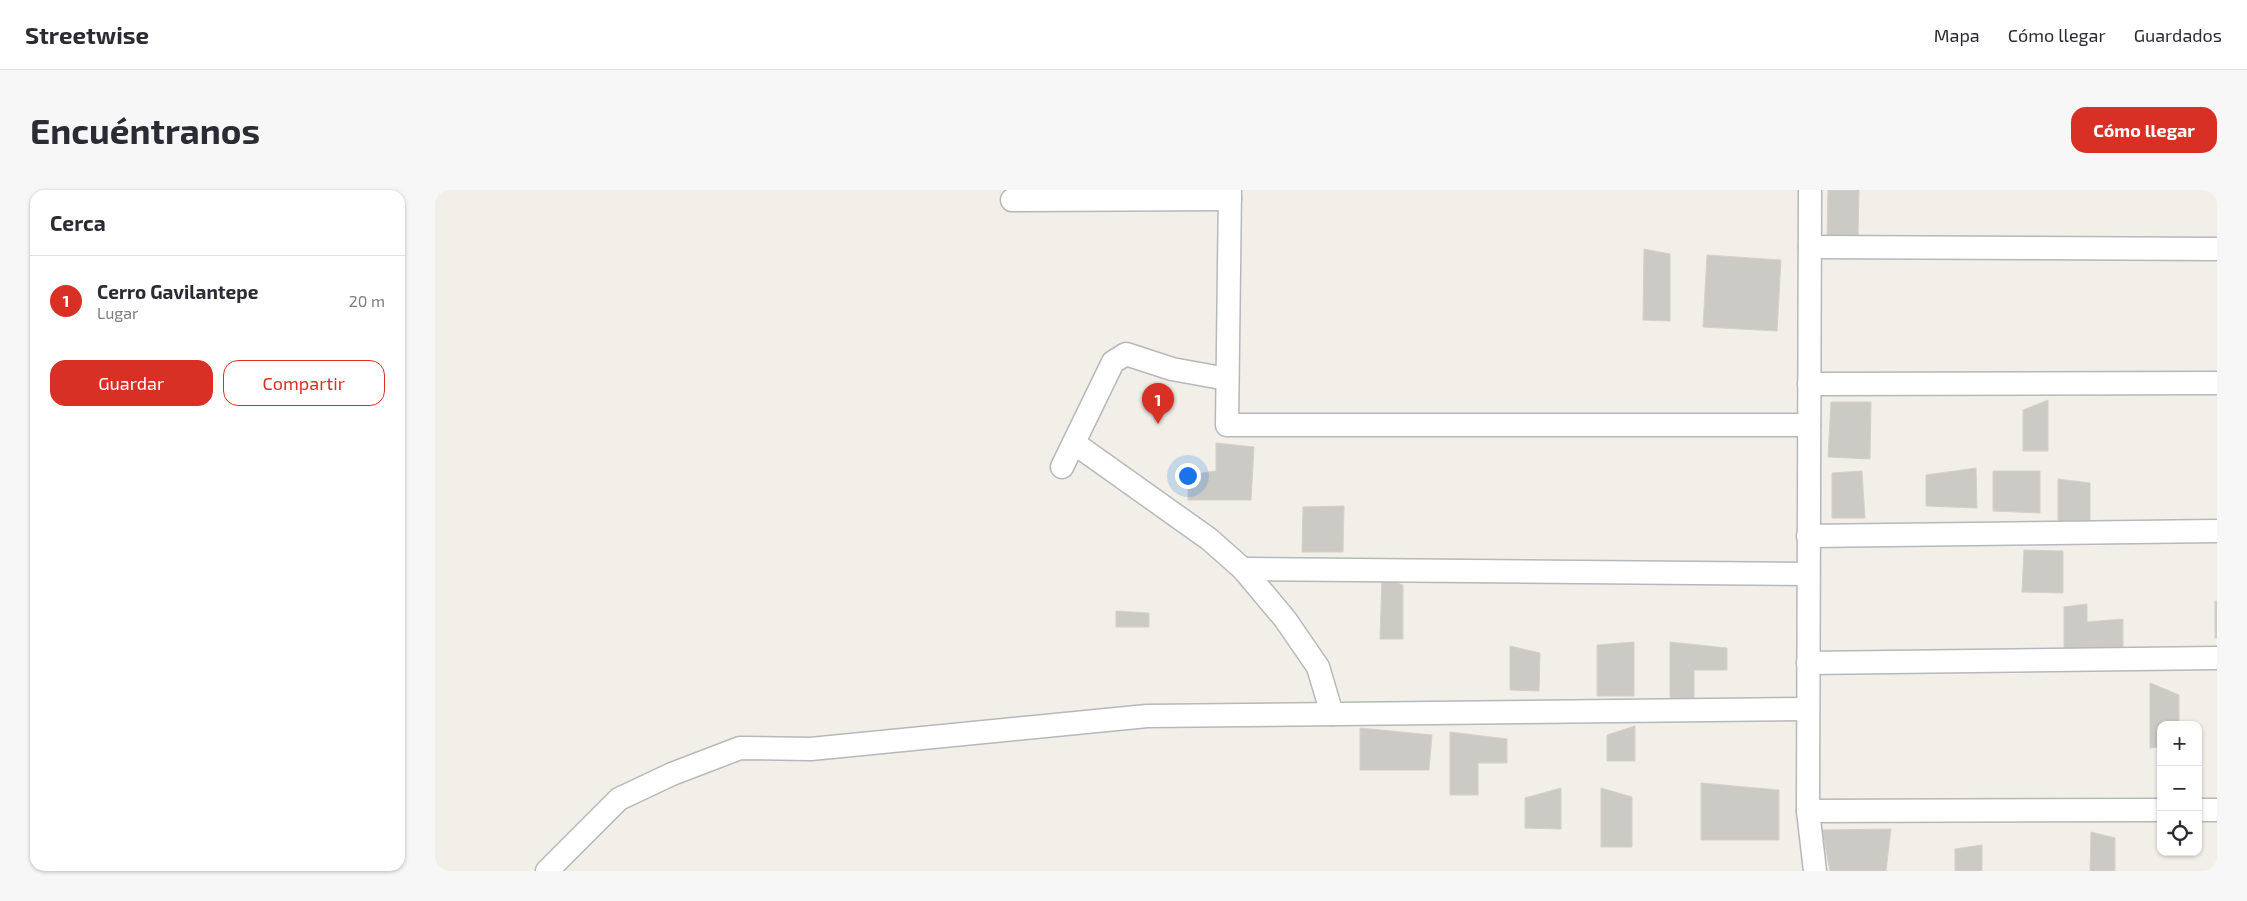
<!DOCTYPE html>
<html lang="es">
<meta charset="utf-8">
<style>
body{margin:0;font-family:"Exo 2",sans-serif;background:#f7f7f7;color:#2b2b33}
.controls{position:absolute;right:15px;bottom:15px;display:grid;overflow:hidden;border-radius:10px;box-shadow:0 1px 4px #0004}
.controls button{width:45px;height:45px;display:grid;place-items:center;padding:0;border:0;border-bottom:1px solid #e1e1e2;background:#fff;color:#2b2b33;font:25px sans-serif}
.you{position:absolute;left:752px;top:285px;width:18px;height:18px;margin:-12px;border:4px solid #fff;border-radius:50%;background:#1a73e8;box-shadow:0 0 0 8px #1a73e833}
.badge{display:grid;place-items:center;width:32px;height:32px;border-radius:50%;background:#d93025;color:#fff;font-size:16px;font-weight:700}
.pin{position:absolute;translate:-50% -41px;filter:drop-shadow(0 1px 2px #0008)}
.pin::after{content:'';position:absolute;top:26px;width:18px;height:15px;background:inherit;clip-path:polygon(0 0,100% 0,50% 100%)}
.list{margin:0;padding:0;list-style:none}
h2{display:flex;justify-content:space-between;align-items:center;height:65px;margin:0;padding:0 20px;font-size:21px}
h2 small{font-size:16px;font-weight:400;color:#7c7c81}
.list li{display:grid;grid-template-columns:32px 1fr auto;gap:15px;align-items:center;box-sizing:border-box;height:90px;padding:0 20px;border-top:1px solid #e1e1e2}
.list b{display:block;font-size:19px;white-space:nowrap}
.list p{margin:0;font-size:16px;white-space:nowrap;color:#7c7c81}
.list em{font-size:16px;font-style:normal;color:#7c7c81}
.actions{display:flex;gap:10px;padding:15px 20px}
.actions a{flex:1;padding:11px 0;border:1px solid #d93025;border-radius:15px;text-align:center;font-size:18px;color:#d93025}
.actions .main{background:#d93025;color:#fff}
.icon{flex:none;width:28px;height:28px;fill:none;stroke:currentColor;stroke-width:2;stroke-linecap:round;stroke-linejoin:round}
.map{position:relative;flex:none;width:1782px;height:681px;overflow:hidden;border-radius:15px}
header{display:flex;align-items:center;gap:30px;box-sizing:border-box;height:70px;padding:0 25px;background:#fff;border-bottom:1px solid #e1e1e2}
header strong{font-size:24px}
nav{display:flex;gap:28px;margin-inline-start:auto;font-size:18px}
.intro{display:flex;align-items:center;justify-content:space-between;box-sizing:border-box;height:120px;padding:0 30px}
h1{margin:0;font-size:35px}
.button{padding:12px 22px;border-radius:15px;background:#d93025;color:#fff;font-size:18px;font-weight:700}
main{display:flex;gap:30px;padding:0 30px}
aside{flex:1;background:#fff;border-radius:15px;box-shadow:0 1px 4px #0004}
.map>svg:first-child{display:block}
.building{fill:#cccac5;stroke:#d6d1c6}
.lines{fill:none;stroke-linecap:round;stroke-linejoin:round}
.street-casing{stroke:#b5b8bc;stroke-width:25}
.street{stroke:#fff;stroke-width:22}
</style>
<header>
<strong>Streetwise</strong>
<nav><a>Mapa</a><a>Cómo llegar</a><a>Guardados</a></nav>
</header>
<div class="intro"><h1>Encuéntranos</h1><a class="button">Cómo llegar</a></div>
<main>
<aside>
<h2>Cerca<small></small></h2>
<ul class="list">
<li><span class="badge">1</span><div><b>Cerro Gavilantepe</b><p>Lugar</p></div><em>20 m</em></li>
</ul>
<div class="actions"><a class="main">Guardar</a><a>Compartir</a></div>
</aside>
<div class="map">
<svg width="1782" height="681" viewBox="0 0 1782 681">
<rect width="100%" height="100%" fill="#f1efe8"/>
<g class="building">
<path d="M1393,0h31l-1,48 -31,1z"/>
<path d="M1209,59l26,5v67l-27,-1z"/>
<path d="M1272,65l74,5 -4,71 -74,-4z"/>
<path d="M1613,210v51h-25v-41z"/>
<path d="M1396,212h40l-1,57 -42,-2z"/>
<path d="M781,253l38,4 -3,53h-63v-25l28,-4z"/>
<path d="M1541,278l1,40 -51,-2v-31z"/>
<path d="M1427,281l3,47h-33v-45z"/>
<path d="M1558,281h47v42l-47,-2z"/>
<path d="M1623,289l32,4v38h-32z"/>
<path d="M909,316l-1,46h-41l1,-45z"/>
<path d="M1589,360l39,1v42l-41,-1z"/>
<path d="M947,388l21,7v54h-23z"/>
<rect x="1780" y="411" width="2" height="37"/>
<path d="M1652,414v18l36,-3v30h-59v-42z"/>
<path d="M681,421l33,2v14h-33z"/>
<path d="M1199,452v54h-37v-51z"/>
<path d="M1235,452l57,6v22h-33v30h-24z"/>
<path d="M1075,456l30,7 -1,38 -29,-1z"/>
<path d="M1715,493l29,12v30h-18v22l-11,1z"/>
<path d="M1200,536v35h-28v-26z"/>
<path d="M925,538l72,7 -3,35h-69z"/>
<path d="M1015,542l57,7v24h-29v32h-28z"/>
<path d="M1266,593l78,7v50h-78z"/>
<path d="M1126,598v41l-36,-1v-30z"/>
<path d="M1166,598l31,9v50h-31z"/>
<path d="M1456,639l-5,42h-56l-8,-41z"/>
<path d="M1656,642l24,6v33h-25z"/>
<path d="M1547,655v26h-27v-22z"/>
</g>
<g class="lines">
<defs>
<g id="street">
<path d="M795,0l-3,235h582"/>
<path d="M1375,0l-2,621 7,60"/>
<path d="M577,10l218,-1"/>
<path d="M1375,57l407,2"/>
<path d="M1374,194l408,-1"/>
<path d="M639,253l135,96 34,30 42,50 33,48 14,47"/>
<path d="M627,277l51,-105 13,-8 46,15 55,10"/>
<path d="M1373,346l409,-5"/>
<path d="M808,379l565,5"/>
<path d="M1373,473l409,-5"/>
<path d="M1763,620h19"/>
<path d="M1373,621l353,-1"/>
<path d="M112,681l72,-72 53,-25 68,-26 71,1 336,-33 661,-7"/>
</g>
</defs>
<use href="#street" class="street-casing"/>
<use href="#street" class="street"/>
</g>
</svg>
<div class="controls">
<button>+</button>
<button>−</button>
<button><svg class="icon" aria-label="locate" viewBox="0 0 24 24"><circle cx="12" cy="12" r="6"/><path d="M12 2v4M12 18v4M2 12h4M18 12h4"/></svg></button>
</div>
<div class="you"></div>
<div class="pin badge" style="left:723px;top:234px">1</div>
</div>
</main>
